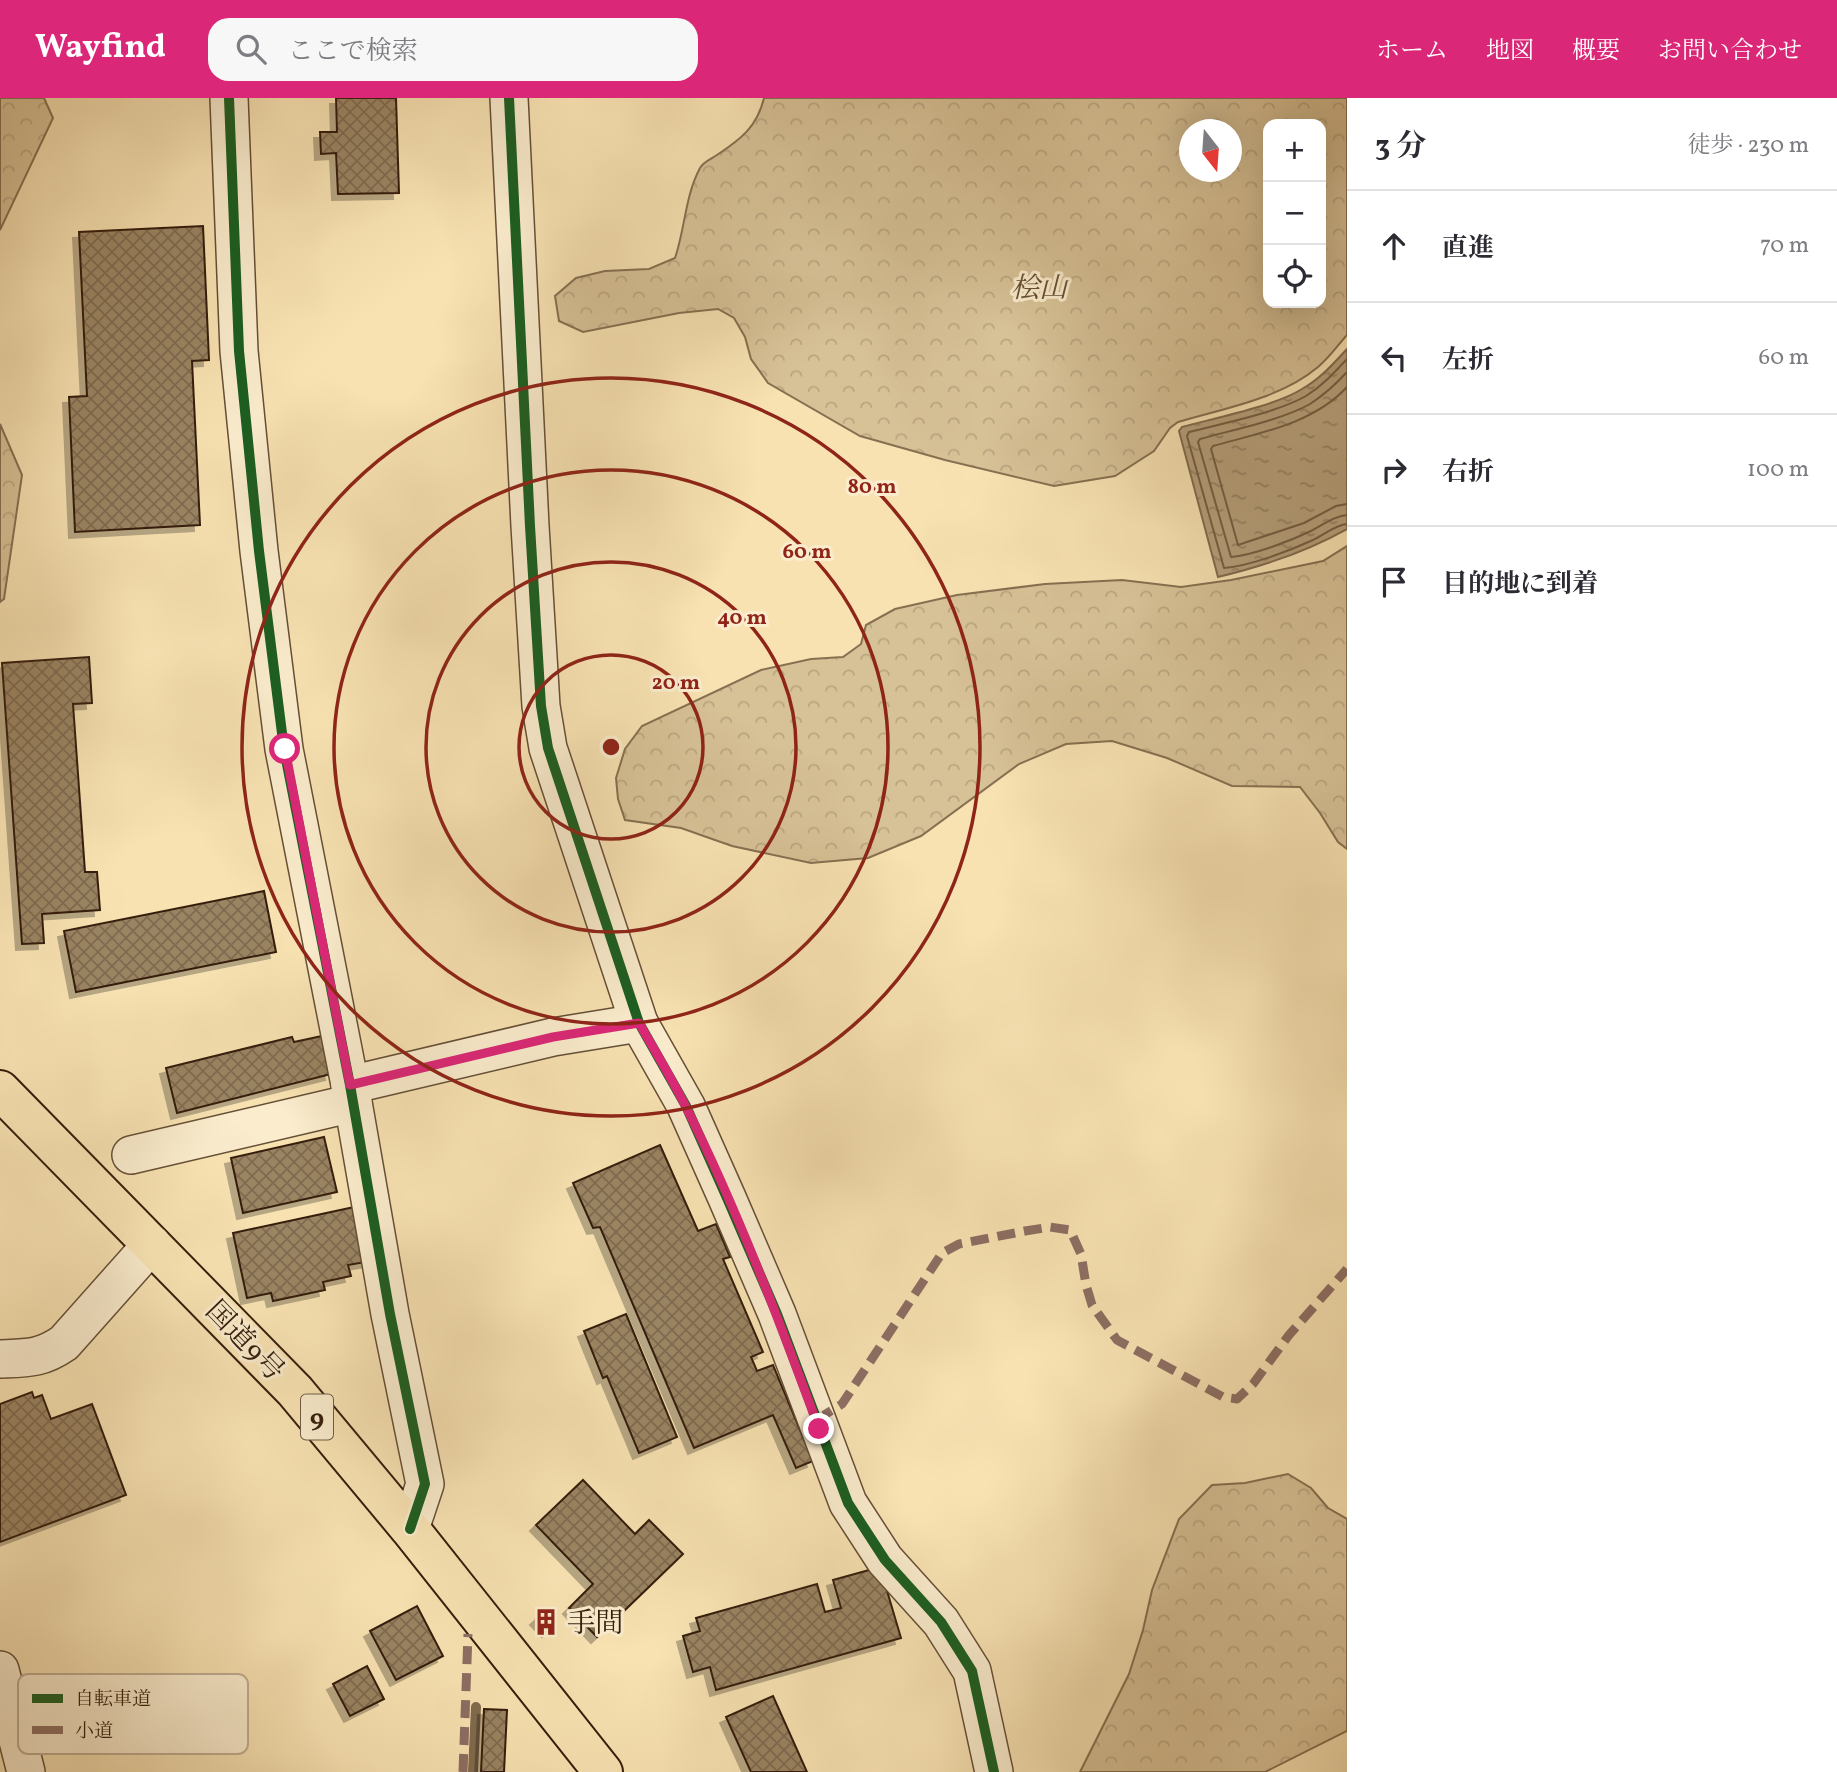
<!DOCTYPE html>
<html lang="ja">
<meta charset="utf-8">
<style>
body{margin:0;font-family:Vollkorn,"Noto Serif JP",serif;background:#f7f7f7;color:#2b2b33}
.controls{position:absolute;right:21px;top:21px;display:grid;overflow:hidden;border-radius:14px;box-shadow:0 7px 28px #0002}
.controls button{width:63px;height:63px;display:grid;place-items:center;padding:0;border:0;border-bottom:2px solid #e1e1e2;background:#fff;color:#2b2b33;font:35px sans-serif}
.compass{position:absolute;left:1179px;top:21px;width:63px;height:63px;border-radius:50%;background:#fff;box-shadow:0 7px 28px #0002;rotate:163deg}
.stop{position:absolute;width:21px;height:21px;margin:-16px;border:5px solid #db2777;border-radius:50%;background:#fff}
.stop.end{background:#db2777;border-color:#fff;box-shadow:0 2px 7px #0008}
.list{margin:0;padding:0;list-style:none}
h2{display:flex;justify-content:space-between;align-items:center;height:91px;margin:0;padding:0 28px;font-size:30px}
h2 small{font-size:23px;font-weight:400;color:#7c7c81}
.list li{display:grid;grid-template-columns:46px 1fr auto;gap:21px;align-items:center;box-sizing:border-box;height:112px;padding:0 28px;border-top:2px solid #e1e1e2}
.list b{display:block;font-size:26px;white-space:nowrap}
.list em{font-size:23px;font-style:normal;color:#7c7c81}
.icon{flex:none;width:38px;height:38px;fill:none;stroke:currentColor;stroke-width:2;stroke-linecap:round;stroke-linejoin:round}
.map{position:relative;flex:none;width:1347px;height:1674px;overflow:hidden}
header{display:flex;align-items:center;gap:42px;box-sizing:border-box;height:98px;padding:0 35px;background:#db2777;color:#fff}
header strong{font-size:33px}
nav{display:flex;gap:38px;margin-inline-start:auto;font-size:24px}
.search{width:490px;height:63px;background:#f7f7f7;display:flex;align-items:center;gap:18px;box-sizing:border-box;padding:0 24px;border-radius:21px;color:#7c7c81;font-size:26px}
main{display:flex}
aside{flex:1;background:#fff}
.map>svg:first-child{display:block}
.forest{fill:url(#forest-crowns);stroke:#867051;stroke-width:2;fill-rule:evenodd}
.water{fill:url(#water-ripples);stroke:#816b4e;stroke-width:2}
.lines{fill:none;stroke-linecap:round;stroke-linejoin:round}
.shore{stroke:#745e43;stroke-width:2}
.stream{stroke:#816b4e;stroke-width:10}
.building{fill:url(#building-cross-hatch);stroke:#341e0c;stroke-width:2;filter:url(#shadow)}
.street-casing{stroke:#654f36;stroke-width:40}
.highway-casing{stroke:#341e0c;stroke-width:42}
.street{stroke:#faeccd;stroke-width:37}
.highway{stroke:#f8e2b2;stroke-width:38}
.quiet{stroke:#8d6e63;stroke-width:9;stroke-dasharray:18 9;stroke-linecap:butt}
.cycleway-casing{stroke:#faeccd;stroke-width:15}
.cycleway{stroke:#1b5e20;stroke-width:10}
.route{stroke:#db2777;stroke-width:9}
.ring{fill:none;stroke:#8f2418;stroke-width:3.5}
.labels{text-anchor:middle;stroke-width:6;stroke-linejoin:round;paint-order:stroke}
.shield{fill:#faeccd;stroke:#6f5c46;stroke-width:2}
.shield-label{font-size:26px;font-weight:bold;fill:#341e0c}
.park-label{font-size:28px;font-style:italic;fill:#654f35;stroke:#faeccd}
.street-label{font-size:28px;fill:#341e0c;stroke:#faeccd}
.poi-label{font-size:28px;fill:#341e0c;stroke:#faeccd;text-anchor:start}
.key{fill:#faeccd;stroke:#bfae93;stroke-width:2}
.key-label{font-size:19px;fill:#341e0c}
.centre{fill:#8f2418;stroke:#faeccd;stroke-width:3.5}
.ring-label{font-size:21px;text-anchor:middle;font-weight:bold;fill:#8f2418;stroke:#faeccd;stroke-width:6;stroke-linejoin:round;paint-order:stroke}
</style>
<header>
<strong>Wayfind</strong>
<div class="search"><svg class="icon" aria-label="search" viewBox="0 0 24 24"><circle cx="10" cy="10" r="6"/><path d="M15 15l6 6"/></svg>ここで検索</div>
<nav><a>ホーム</a><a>地図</a><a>概要</a><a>お問い合わせ</a></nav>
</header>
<main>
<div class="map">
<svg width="1347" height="1674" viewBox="0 0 1347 1674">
<defs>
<pattern id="forest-crowns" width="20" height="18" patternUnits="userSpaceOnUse" patternTransform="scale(1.75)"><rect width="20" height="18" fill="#d7c196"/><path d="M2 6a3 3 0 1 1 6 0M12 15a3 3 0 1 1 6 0" fill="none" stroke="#b9a580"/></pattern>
<pattern id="water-ripples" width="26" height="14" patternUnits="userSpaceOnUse" patternTransform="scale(1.75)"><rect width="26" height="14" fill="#b59f7a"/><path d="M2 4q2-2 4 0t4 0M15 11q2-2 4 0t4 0" fill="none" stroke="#948162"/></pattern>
<pattern id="building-cross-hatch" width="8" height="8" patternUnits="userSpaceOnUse" patternTransform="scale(1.75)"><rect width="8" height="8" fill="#9a8462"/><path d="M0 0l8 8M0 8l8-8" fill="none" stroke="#7e6b4f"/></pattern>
<filter id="shadow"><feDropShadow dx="-6" dy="6" stdDeviation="0" flood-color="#0004"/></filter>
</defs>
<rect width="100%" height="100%" fill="#f8e2b2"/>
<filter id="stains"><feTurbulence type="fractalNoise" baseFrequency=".00286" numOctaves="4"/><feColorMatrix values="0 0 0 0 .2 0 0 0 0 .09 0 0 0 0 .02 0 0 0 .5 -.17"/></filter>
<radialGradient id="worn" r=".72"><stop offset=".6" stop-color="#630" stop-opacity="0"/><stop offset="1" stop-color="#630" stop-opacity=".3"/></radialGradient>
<g class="forest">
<path d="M0,0h44l9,20 -53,112z"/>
<path d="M764,0h583v237c-9,10 -18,23 -29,32 -38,32 -93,41 -140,55l-8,6 -16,23 -39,25 -61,10 -109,-26 -85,-24 -92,-53 -17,-24 -6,-22 -11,-19 -16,-9 -39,4 -96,19 -24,-11 -4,-25 21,-18 29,-7 44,-2 26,-11c10,-29 10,-62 25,-90 3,-6 11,-9 17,-13 24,-16 40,-28 47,-57zM1268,26h53v179h-53zM1190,32h42v42h-42z"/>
<path d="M0,326l22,51 -18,124 -4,3z"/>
<path d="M1347,448v303l-9,-7 -18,-29 -20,-26 -68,-1 -65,-28 -55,-17 -46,3 -47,20 -98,72 -53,22 -57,5 -79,-17 -51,-18 -56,-8 -7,-21 -2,-21 9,-29 17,-23 119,-56 50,-11 32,-2 18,-13 5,-19 29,-16 62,-14 88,-11 77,-4 59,7 50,-7 92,-19z"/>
<path d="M1288,1376l23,14 17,20 19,11v212l-82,41h-185l49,-98 14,-44 9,-40 27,-71 33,-34 33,-2z"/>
</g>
<path class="water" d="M1347,251v180c-41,23 -83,37 -129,48l-39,-146 3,-4c33,-9 93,-21 120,-38 18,-10 31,-25 45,-40z"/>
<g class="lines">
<g class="shore">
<path d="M1347,261c-13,14 -25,27 -41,37 -28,16 -84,28 -117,36l-2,4 37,132c26,-2 65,-17 89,-28 11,-5 22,-15 34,-16"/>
<path d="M1347,274c-11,12 -23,23 -37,32 -28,16 -78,26 -110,35l-2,3 33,115c23,-2 59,-16 80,-26 12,-6 23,-15 36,-16"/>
<path d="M1347,289c-34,37 -88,46 -134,59l-2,3 27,96 66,-22 32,-17 11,-2"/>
</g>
<path class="stream" d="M473,1674l3,-65"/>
</g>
<g class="building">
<path d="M336,0h60l3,95 -61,1 -2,-41 -15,1 -1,-22h17z"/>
<path d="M203,128l6,134 -17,1 8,164 -125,7 -6,-135 18,-1 -8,-164z"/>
<path d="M89,559l3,46 -19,1 12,168h12l3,38 -58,4 2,29 -22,1 -20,-281z"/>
<path d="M264,793l12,61 -200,40 -12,-61z"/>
<path d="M322,938l9,38 -154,39 -11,-45 126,-31 2,5z"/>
<path d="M324,1039l13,55 -94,21 -12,-55z"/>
<path d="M660,1047l38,86 18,-7 14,33 -7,2 40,93 -12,5 6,14 16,-6 40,96 -17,7 -23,-53 -79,33 -94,-221 -7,1 -20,-45z"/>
<path d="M359,1108l12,55 -23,4 3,11 -28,6 2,8 -52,11 -2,-8 -24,5 -14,-65z"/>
<path d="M626,1216l51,123 -38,16 -32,-77 -4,2 -19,-47z"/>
<path d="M32,1294l2,6 8,-3 9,24 41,-15 34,91 -126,47v-138z"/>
<path d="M583,1382l52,54 14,-14 34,34 -86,83 -28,-29 24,-24 -57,-59z"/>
<path d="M880,1469l21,71 -185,52 -6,-23 -17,5 -10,-36 17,-5 -4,-13 121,-34 8,28 16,-4 -8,-28z"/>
<path d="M417,1508l26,50 -47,24 -26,-49z"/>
<path d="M545,1513l10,13 -7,7 -12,-12z"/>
<path d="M367,1568l17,33 -34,17 -17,-32z"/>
<path d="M773,1598l34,76h-56l-25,-55z"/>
<path d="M484,1611l23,1 -3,62h-23z"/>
</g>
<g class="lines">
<defs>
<g id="street">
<path d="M229,0l10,253 20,200 25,198 66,336 40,229 35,170 -15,45"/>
<path d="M509,0l21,428 11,180 7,42 91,275 47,83 41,92 50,116 71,189 37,57 56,62 31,49 22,101"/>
<path d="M350,987l203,-48 86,-14"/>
<path d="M131,1057l222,-52"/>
<path d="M0,1261c27,-1 41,0 64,-16l88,-99"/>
<path d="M0,1572l26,102"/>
</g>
<path id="highway" d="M0,992l295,301 115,138 193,243"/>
</defs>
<use href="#street" class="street-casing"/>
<use href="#highway" class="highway-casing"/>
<use href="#street" class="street"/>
<use href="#highway" class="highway"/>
<g class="quiet">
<path d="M816,1322l26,-16 100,-151 17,-9 66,-13 25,-4 20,3 11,24 5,31 6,20 25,35 106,57 14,2 16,-15 36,-49 58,-66"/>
<path d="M463,1674l5,-138"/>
</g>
<defs>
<g id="cycleway">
<path d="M229,0l10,253 20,200 25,198 66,336 40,229 35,170 -15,45"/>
<path d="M509,0l21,428 11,180 7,42 91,275 47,83 41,92 50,116 71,189 37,57 56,62 31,49 22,101"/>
</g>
</defs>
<use href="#cycleway" class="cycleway-casing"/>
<use href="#cycleway" class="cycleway"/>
</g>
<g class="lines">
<path class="route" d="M285,651l65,336 203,-48 86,-14c16,28 33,56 47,84 52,104 93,213 133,322"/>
</g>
<g class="ring">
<circle cx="611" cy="649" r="92"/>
<circle cx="611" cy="649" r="185"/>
<circle cx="611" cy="649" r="277"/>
<circle cx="611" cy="649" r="369"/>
</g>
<defs>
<symbol id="building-bare" viewBox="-9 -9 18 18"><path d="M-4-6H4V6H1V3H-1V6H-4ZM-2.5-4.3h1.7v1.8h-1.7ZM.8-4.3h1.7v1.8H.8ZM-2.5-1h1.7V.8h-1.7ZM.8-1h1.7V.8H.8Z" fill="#8f2418" stroke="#faeccd" stroke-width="2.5" paint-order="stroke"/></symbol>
</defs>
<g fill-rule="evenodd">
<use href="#building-bare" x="527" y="1505" width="38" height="38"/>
</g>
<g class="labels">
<rect class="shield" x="301" y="1296.5" width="32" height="45" rx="5"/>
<g class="shield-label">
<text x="317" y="1328">9</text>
</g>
<g class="park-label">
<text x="1039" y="199">桧山</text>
</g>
<g class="street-label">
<text transform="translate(246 1242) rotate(46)" y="10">国道9号</text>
</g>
<g class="poi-label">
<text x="567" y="1534">手間</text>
</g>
</g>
<rect x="18" y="1576" width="230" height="80" rx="10" class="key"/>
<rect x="32" y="1596" width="31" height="9" fill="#1b5e20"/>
<rect x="32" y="1628" width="31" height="8" fill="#8d6e63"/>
<g class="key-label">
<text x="75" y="1607">自転車道</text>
<text x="75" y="1639">小道</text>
</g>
<circle cx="611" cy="649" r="10" class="centre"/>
<g class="ring-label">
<text x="872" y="395">80 m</text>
<text x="807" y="460">60 m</text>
<text x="742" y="526">40 m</text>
<text x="676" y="591">20 m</text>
</g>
<rect width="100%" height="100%" filter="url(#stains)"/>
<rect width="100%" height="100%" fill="url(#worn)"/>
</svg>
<div class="controls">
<button>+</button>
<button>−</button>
<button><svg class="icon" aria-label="locate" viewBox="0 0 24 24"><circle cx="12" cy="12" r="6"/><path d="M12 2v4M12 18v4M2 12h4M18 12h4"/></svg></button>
</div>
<svg class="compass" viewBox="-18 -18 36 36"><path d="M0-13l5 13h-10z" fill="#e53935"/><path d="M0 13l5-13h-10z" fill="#7c7c81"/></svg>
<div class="stop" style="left:285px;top:651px"></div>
<div class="stop end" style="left:819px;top:1331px"></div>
</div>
<aside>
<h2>3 分<small>徒歩 · 230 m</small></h2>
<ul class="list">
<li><svg class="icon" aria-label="ahead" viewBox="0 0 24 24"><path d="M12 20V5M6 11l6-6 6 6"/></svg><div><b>直進</b></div><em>70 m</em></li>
<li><svg class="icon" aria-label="left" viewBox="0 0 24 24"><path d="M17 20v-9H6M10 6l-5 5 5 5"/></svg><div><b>左折</b></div><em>60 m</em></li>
<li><svg class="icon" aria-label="right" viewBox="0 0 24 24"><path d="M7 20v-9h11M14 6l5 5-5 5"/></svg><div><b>右折</b></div><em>100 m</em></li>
<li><svg class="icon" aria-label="arrive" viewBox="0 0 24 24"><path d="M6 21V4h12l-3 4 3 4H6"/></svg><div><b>目的地に到着</b></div></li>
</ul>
</aside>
</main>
